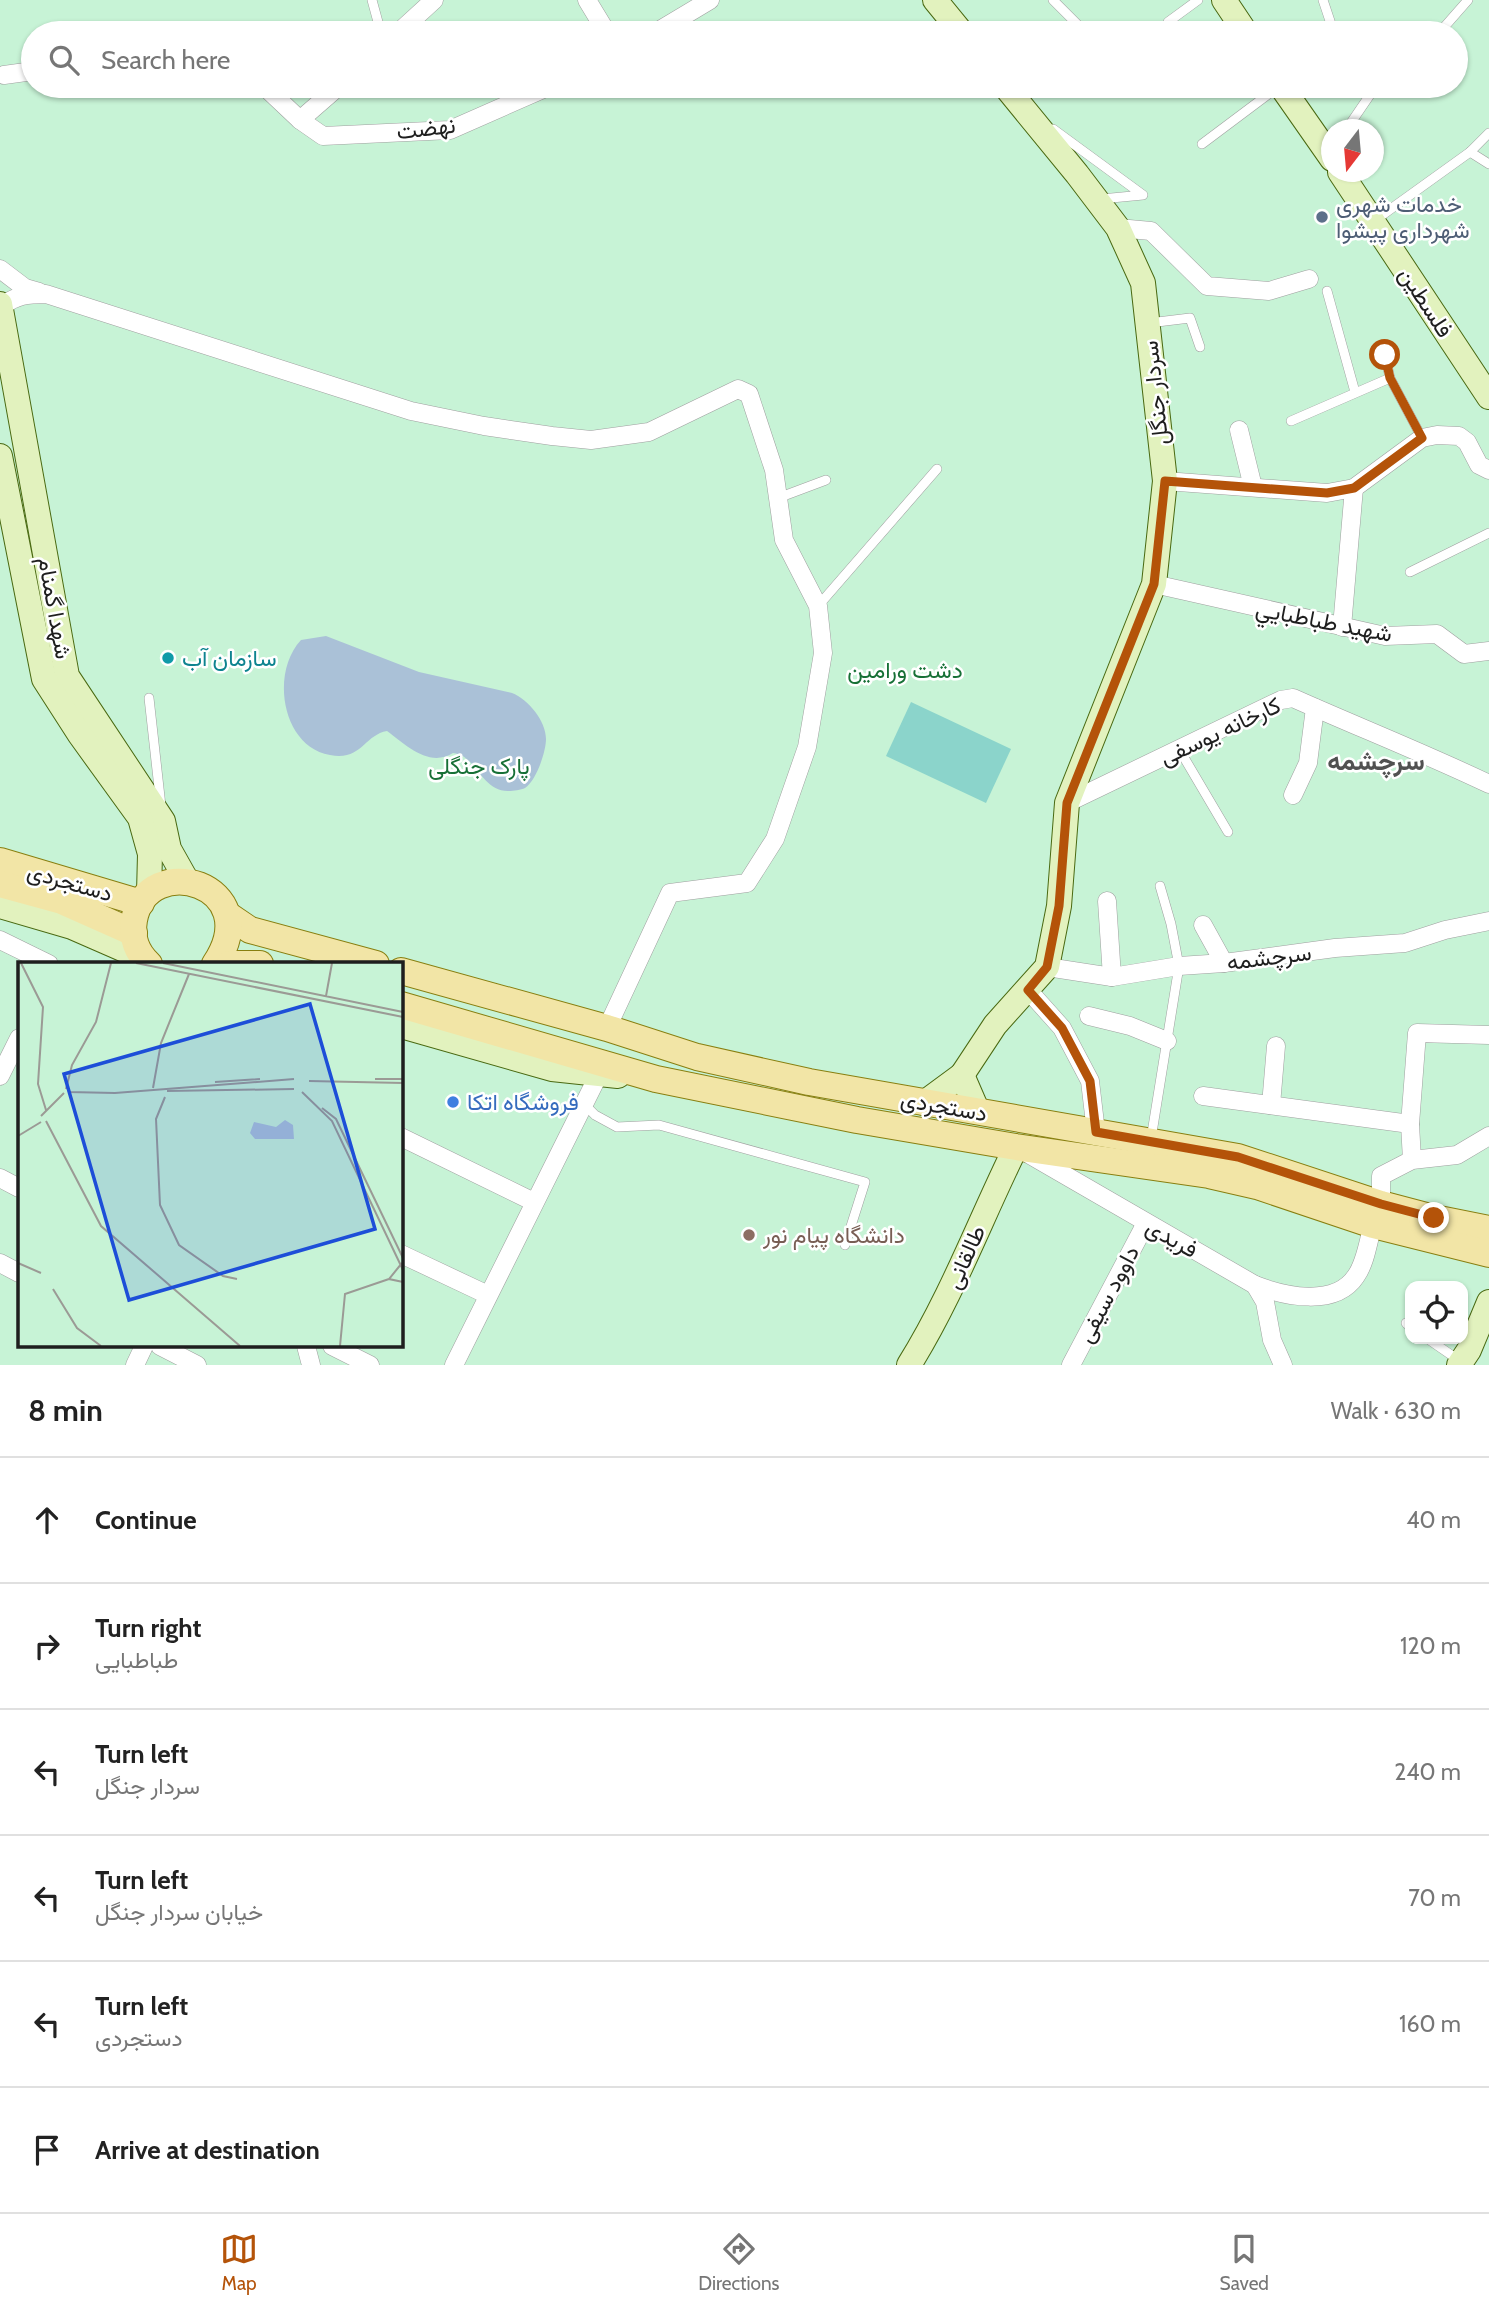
<!DOCTYPE html>
<meta charset="utf-8">
<style>
body{margin:0;font-family:Cabin,Vazirmatn,sans-serif;background:#f2f2f2;color:#222}
.controls{position:absolute;right:21px;bottom:21px;display:grid;overflow:hidden;border-radius:14px;box-shadow:0 2px 5px #0004}
.controls button{width:63px;height:63px;display:grid;place-items:center;padding:0;border:0;border-bottom:2px solid #e0e0e0;background:#fff;color:#222;font:35px sans-serif}
.compass{position:absolute;left:1321px;top:119px;width:63px;height:63px;border-radius:50%;background:#fff;box-shadow:0 2px 5px #0004;rotate:196deg}
.stop{position:absolute;width:21px;height:21px;margin:-16px;border:5px solid #b45309;border-radius:50%;background:#fff}
.stop.end{background:#b45309;border-color:#fff;box-shadow:0 2px 7px #0008}
.list{margin:0;padding:0;list-style:none}
h2{display:flex;justify-content:space-between;align-items:center;height:91px;margin:0;padding:0 28px;font-size:30px}
h2 small{font-size:23px;font-weight:400;color:#767676}
.list li{display:grid;grid-template-columns:46px 1fr auto;gap:21px;align-items:center;box-sizing:border-box;height:126px;padding:0 28px;border-top:2px solid #e0e0e0}
.list b{display:block;font-size:26px;white-space:nowrap}
.list p{margin:0;font-size:23px;white-space:nowrap;color:#767676}
.list em{font-size:23px;font-style:normal;color:#767676}
.icon{flex:none;width:38px;height:38px;fill:none;stroke:currentColor;stroke-width:2;stroke-linecap:round;stroke-linejoin:round}
.map{position:relative;flex:none;width:1489px;height:1365px;overflow:hidden}
.search{position:absolute;background:#fff;box-shadow:0 2px 5px #0004;left:21px;right:21px;top:21px;height:77px;display:flex;align-items:center;gap:18px;box-sizing:border-box;padding:0 24px;border-radius:38px;color:#767676;font-size:26px}
.sheet{height:847px;background:#fff}
nav{display:flex;justify-content:space-around;align-items:center;box-sizing:border-box;height:98px;border-top:2px solid #e0e0e0;background:#fff;font-size:19px;color:#767676}
nav a{display:grid;justify-items:center;gap:4px}
nav .on{color:#b45309}
.map>svg:first-child{display:block}
.park{fill:#c7f3d6;fill-rule:evenodd}
.pitch{fill:#8bd4cb}
.water{fill:#aac1d7}
.lines{fill:none;stroke-linecap:round;stroke-linejoin:round}
.lane-casing{stroke:#9f9f9f;stroke-width:10}
.street-casing{stroke:#9f9f9f;stroke-width:19}
.secondary-casing{stroke:#496911;stroke-width:26}
.primary-casing{stroke:#887f10;stroke-width:28}
.lane{stroke:#fff;stroke-width:9}
.street{stroke:#fff;stroke-width:18}
.secondary{stroke:#e2f2be;stroke-width:24}
.primary{stroke:#f2e5a6;stroke-width:26}
.route{stroke:#b45309;stroke-width:9}
.service-dot{fill:#5c6f8a;stroke:#fff;stroke-width:2.5}
.culture-dot{fill:#0f9aa8;stroke:#fff;stroke-width:2.5}
.shop-dot{fill:#3f7fe0;stroke:#fff;stroke-width:2.5}
.education-dot{fill:#8d6e63;stroke:#fff;stroke-width:2.5}
.labels{text-anchor:middle;stroke-width:5;stroke-linejoin:round;paint-order:stroke}
.street-label{font-size:23px;fill:#1e1e1e;stroke:#fff}
.service-label{font-size:23px;fill:#4e5e75;stroke:#fff;text-anchor:start}
.culture-label{font-size:23px;fill:#0d838f;stroke:#fff;text-anchor:start}
.park-label{font-size:23px;fill:#177036;stroke:#fff}
.shop-label{font-size:23px;fill:#366cbe;stroke:#fff;text-anchor:start}
.education-label{font-size:23px;fill:#785e54;stroke:#fff;text-anchor:start}
.quarter-label{font-size:26px;font-weight:bold;fill:#515151;stroke:#fff}
.inset-road{fill:none;stroke:#9b9a95;stroke-width:2}
.view{fill:#1d4ed8;fill-opacity:0.15;stroke:#1d4ed8;stroke-width:3.5}
.inset-edge{fill:none;stroke:#1e1e1e;stroke-width:3.5}
</style>
<div class="map">
<svg width="1489" height="1365" viewBox="0 0 1489 1365">
<rect width="100%" height="100%" fill="#eeede5"/>
<path class="park" d="M0,0h1489v1365h-1489zM33,33h1423v53h-1423zM1332,130h42v42h-42zM19,964h382v382h-382zM1410,1286h53v53h-53z"/>
<path class="pitch" d="M911,702l100,47 -25,54 -100,-47z"/>
<path class="water" d="M326,636l93,36 93,21c16,6 34,28 34,46 0,13 -10,42 -21,49 -4,2 -12,3 -16,3 -28,1 -32,-36 -56,-38 -24,15 -47,-8 -66,-22 -23,4 -25,30 -57,24 -48,-8 -60,-82 -29,-115z"/>
<g class="lines">
<defs>
<g id="lane">
<path d="M372,0l9,33"/>
<path d="M1053,0l33,33"/>
<path d="M1323,0l11,33"/>
<path d="M1168,22l30,-22"/>
<path d="M1439,33l29,-33"/>
<path d="M1053,129l90,66 -42,4"/>
<path d="M1346,130l30,-44"/>
<path d="M1202,144l76,-57"/>
<path d="M1470,152l19,12"/>
<path d="M1374,221l96,-69 19,-19"/>
<path d="M1327,291l28,101"/>
<path d="M1149,323l41,-5 10,29"/>
<path d="M1385,355l5,23 32,60"/>
<path d="M1291,421l99,-43"/>
<path d="M778,498l48,-18"/>
<path d="M1410,572l79,-39"/>
<path d="M818,606l119,-137"/>
<path d="M149,698l12,108"/>
<path d="M1179,749l49,83"/>
<path d="M583,1103l12,12 22,12 42,-2 206,57 -20,63"/>
<path d="M1151,1139l28,-173 -8,-42 -11,-38"/>
<path d="M1406,1323l4,4"/>
<path d="M1428,1339l32,22"/>
</g>
<g id="street">
<path d="M587,0l20,33"/>
<path d="M398,33l36,-33"/>
<path d="M655,33l55,-33"/>
<path d="M4,75l29,-4"/>
<path d="M264,86l36,34 23,16 127,-6 100,-44"/>
<path d="M300,120l39,-34"/>
<path d="M1118,228l33,3 56,55 62,5 40,-12"/>
<path d="M0,269l25,19 14,4"/>
<path d="M1,307c15,-12 26,-13 45,-13l365,117 73,15 68,10 39,4 58,-8 89,-43 11,5 25,76 10,70 34,66 5,47 -16,94 -32,92 -28,44 -77,10 -63,135"/>
<path d="M1239,430l14,57"/>
<path d="M1165,481l162,12 27,-5 68,-50 15,-3 22,1 8,6 12,23 10,5"/>
<path d="M1154,584l231,52 52,-2 27,20 25,-3"/>
<path d="M1342,627l12,-139"/>
<path d="M1293,795l15,-32 7,-55"/>
<path d="M1067,803l214,-103 12,-2c65,29 131,55 196,86"/>
<path d="M1107,901l5,76"/>
<path d="M1203,925l21,38"/>
<path d="M0,940l49,24"/>
<path d="M1047,967l65,10 67,-11 45,-3 111,-15 70,-5 40,-13 44,-9"/>
<path d="M1028,990l34,38 28,53 6,51"/>
<path d="M1089,1016l41,10 37,15"/>
<path d="M0,1076l19,-38"/>
<path d="M1203,1096l207,28"/>
<path d="M1271,1105l5,-59"/>
<path d="M401,1137l133,65"/>
<path d="M1025,1152l230,133 10,17 7,38 11,25"/>
<path d="M1412,1160l-2,-36 7,-91 72,2"/>
<path d="M0,1178l19,10"/>
<path d="M1381,1204v-28l31,-16 45,-5 32,-19"/>
<path d="M401,1254l87,41"/>
<path d="M0,1263l19,10"/>
<path d="M1255,1285c29,11 80,23 101,-9 10,-14 12,-35 17,-51"/>
<path d="M160,1346l37,19"/>
<path d="M306,1346l5,19"/>
<path d="M332,1346l38,19"/>
<path d="M135,1365l9,-19"/>
<path d="M454,1365l145,-291"/>
<path d="M1071,1365l75,-142"/>
</g>
<g id="secondary">
<path d="M935,0l27,33"/>
<path d="M1224,0l22,33"/>
<path d="M1281,86l51,73"/>
<path d="M1340,172l149,225"/>
<path d="M0,304l67,372 96,145 6,28 18,32"/>
<path d="M0,456l44,223 36,56 60,83 10,36 -1,39"/>
<path d="M0,906l72,21 71,31"/>
<path d="M401,1026l151,43 66,7"/>
<path d="M962,1075l33,-50 52,-58 12,-61 8,-103 87,-219 11,-103 -22,-198 -25,-55 -41,-54 -72,-88"/>
<path d="M924,1103l38,-28 16,37"/>
<path d="M909,1365c43,-69 71,-145 107,-218"/>
<path d="M1459,1365l10,-15 20,-48"/>
</g>
<g id="primary">
<path d="M0,861l141,42"/>
<path d="M0,884l62,17 72,32"/>
<path d="M228,915l22,15 126,34"/>
<path d="M149,964c-12,-11 -18,-27 -15,-44 13,-71 134,-36 81,44"/>
<path d="M230,964h30"/>
<path d="M401,971l206,57 90,29 112,25 429,75 143,47 53,14 55,11"/>
<path d="M401,1005l255,74 201,41 159,27 193,28 48,11 116,39 116,29"/>
</g>
</defs>
<use href="#lane" class="lane-casing"/>
<use href="#street" class="street-casing"/>
<use href="#secondary" class="secondary-casing"/>
<use href="#primary" class="primary-casing"/>
<use href="#lane" class="lane"/>
<use href="#street" class="street"/>
<use href="#secondary" class="secondary"/>
<use href="#primary" class="primary"/>
</g>
<g class="lines">
<path class="route" d="M1385,355l5,23 32,60 -68,50 -27,5 -162,-12 -11,103 -87,219 -8,103 -12,61 -19,23 34,38 28,53 6,51 142,25 143,47 53,14"/>
</g>
<circle class="service-dot" cx="1322" cy="217" r="7"/>
<circle class="culture-dot" cx="168" cy="658" r="7"/>
<circle class="shop-dot" cx="453" cy="1102" r="7"/>
<circle class="education-dot" cx="749" cy="1235" r="7"/>
<g class="labels">
<g class="street-label">
<text transform="translate(426 128) rotate(-7)" y="8">نهضت</text>
<text transform="translate(1426 302) rotate(57)" y="8">فلسطین</text>
<text transform="translate(1155 393) rotate(-96)" y="8">سردار جنگل</text>
<text transform="translate(55 608) rotate(80)" y="8">شهدا گمنام</text>
<text transform="translate(1324 621) rotate(11)" y="8">شهيد طباطبايي</text>
<text transform="translate(1220 731) rotate(-25)" y="8">کارخانه یوسفی</text>
<text transform="translate(70 882) rotate(16)" y="8">دستجردی</text>
<text transform="translate(1269 957) rotate(-7)" y="8">سرچشمه</text>
<text transform="translate(944 1106) rotate(10)" y="8">دستجردی</text>
<text transform="translate(1172 1238) rotate(29)" y="8">فریدی</text>
<text transform="translate(965 1257) rotate(-66)" y="8">طالقانی</text>
<text transform="translate(1108 1294) rotate(-62)" y="8">داوود سیفی</text>
</g>
<g class="service-label">
<text x="1336" y="212">خدمات شهری<tspan x="1336" dy="26">شهرداری پیشوا</tspan></text>
</g>
<g class="culture-label">
<text x="182" y="666">سازمان آب</text>
</g>
<g class="park-label">
<text x="905" y="678">دشت ورامین</text>
<text x="479" y="774">پارک جنگلی</text>
</g>
<g class="shop-label">
<text x="467" y="1110">فروشگاه اتکا</text>
</g>
<g class="education-label">
<text x="763" y="1243">دانشگاه پیام نور</text>
</g>
<g class="quarter-label">
<text x="1376" y="770">سرچشمه</text>
</g>
</g>
<g transform="translate(18 962)">
<rect width="385" height="385" fill="#eeede5"/>
<path d="M0,1h385v383h-385z" fill="#c7f3d6"/>
<path d="M267,158l8,5 1,14h-39l-5,-6 4,-11 22,5z" fill="#aac1d7"/>
<path class="inset-road" d="M3,1l22,44 -5,77 8,26M118,1l267,54M145,1l240,49M308,34l6,-33M357,117h28M291,119l94,2M197,120l45,-3M49,124l2,6 46,1 179,-14M135,126l8,-45 28,-69M48,127l6,-24 24,-43 15,-59M149,129l127,-2M284,130l30,29 71,149M147,135l-9,22 4,86 19,40 44,31 14,3M304,146l14,11 67,139M23,154l23,-23M28,159l55,105 139,120M0,174l23,-14M0,301l23,10M384,301l-13,16 14,3M35,327l24,39 24,18M322,384l5,-52 44,-15"/>
<path class="view" d="M292,42l65,225 -246,71 -65,-226z"/>
<rect width="385" height="385" class="inset-edge"/>
</g>
</svg>
<div class="controls">
<button><svg class="icon" aria-label="locate" viewBox="0 0 24 24"><circle cx="12" cy="12" r="6"/><path d="M12 2v4M12 18v4M2 12h4M18 12h4"/></svg></button>
</div>
<svg class="compass" viewBox="-18 -18 36 36"><path d="M0-13l5 13h-10z" fill="#e53935"/><path d="M0 13l5-13h-10z" fill="#767676"/></svg>
<div class="stop" style="left:1385px;top:355px"></div>
<div class="stop end" style="left:1434px;top:1218px"></div>
<div class="search"><svg class="icon" aria-label="search" viewBox="0 0 24 24"><circle cx="10" cy="10" r="6"/><path d="M15 15l6 6"/></svg>Search here</div>
</div>
<section class="sheet">
<h2>8 min<small>Walk · 630 m</small></h2>
<ul class="list">
<li><svg class="icon" aria-label="ahead" viewBox="0 0 24 24"><path d="M12 20V5M6 11l6-6 6 6"/></svg><div><b>Continue</b></div><em>40 m</em></li>
<li><svg class="icon" aria-label="right" viewBox="0 0 24 24"><path d="M7 20v-9h11M14 6l5 5-5 5"/></svg><div><b>Turn right</b><p>طباطبایی</p></div><em>120 m</em></li>
<li><svg class="icon" aria-label="left" viewBox="0 0 24 24"><path d="M17 20v-9H6M10 6l-5 5 5 5"/></svg><div><b>Turn left</b><p>سردار جنگل</p></div><em>240 m</em></li>
<li><svg class="icon" aria-label="left" viewBox="0 0 24 24"><path d="M17 20v-9H6M10 6l-5 5 5 5"/></svg><div><b>Turn left</b><p>خیابان سردار جنگل</p></div><em>70 m</em></li>
<li><svg class="icon" aria-label="left" viewBox="0 0 24 24"><path d="M17 20v-9H6M10 6l-5 5 5 5"/></svg><div><b>Turn left</b><p>دستجردی</p></div><em>160 m</em></li>
<li><svg class="icon" aria-label="arrive" viewBox="0 0 24 24"><path d="M6 21V4h12l-3 4 3 4H6"/></svg><div><b>Arrive at destination</b></div></li>
</ul>
</section>
<nav>
<a class="on"><svg class="icon" aria-label="map" viewBox="0 0 24 24"><path d="M3 6l6-2 6 2 6-2v14l-6 2-6-2-6 2zM9 4v14M15 6v14"/></svg>Map</a>
<a><svg class="icon" aria-label="directions" viewBox="0 0 24 24"><path d="M12 3l9 9-9 9-9-9zM9 14v-3h6M13 9l2 2-2 2"/></svg>Directions</a>
<a><svg class="icon" aria-label="saved" viewBox="0 0 24 24"><path d="M7 4h10v16l-5-4-5 4z"/></svg>Saved</a>
</nav>
